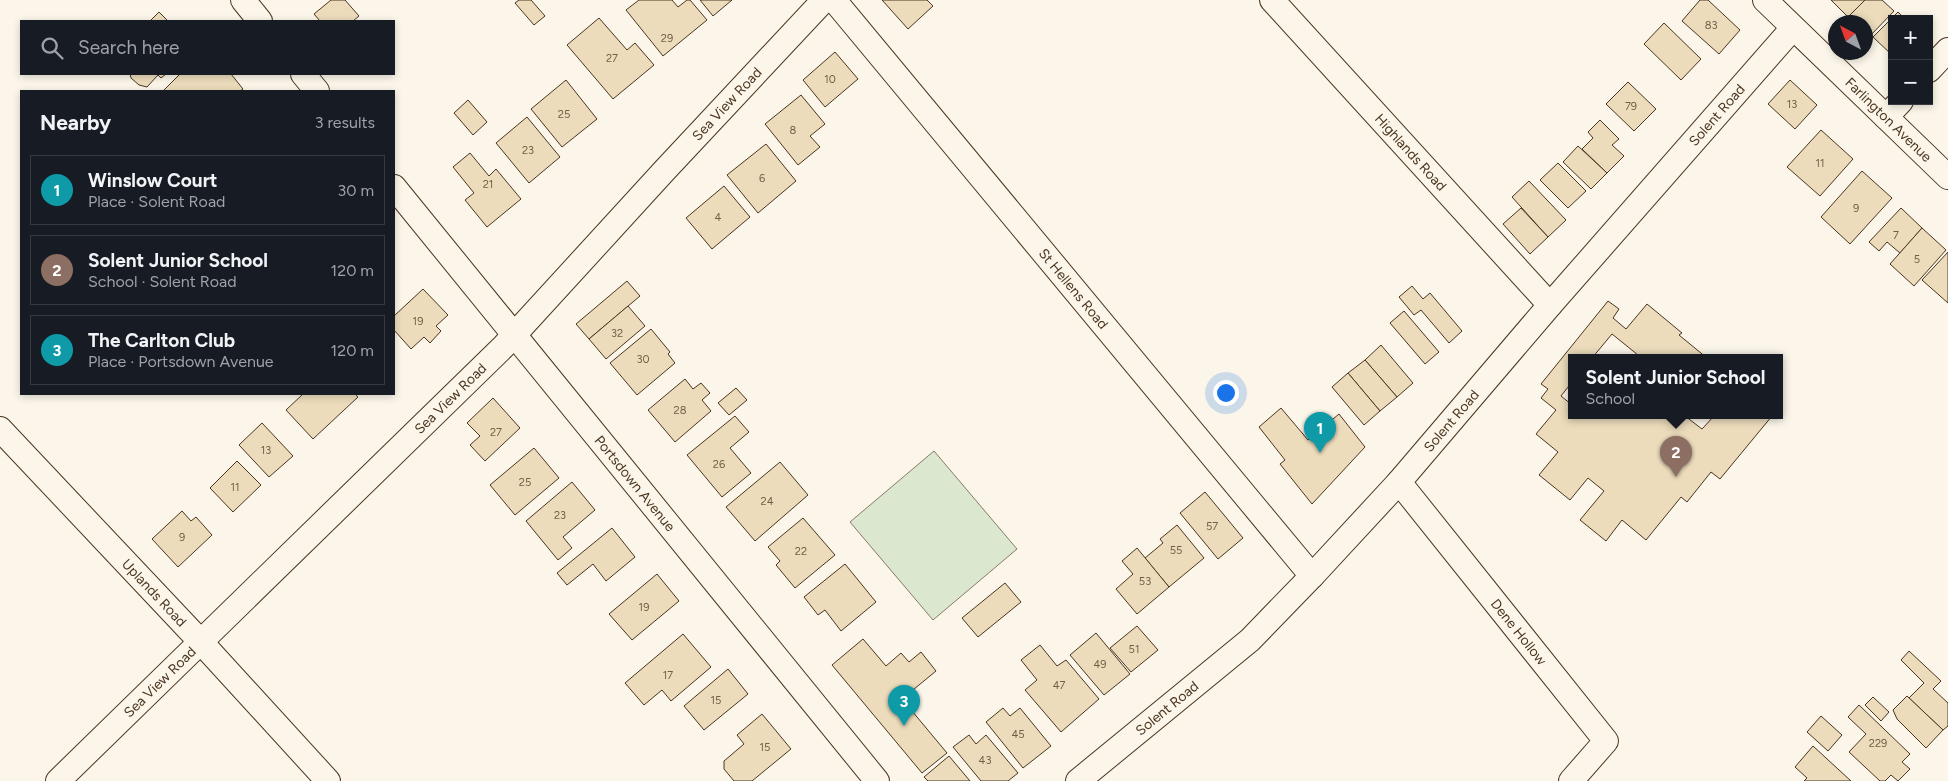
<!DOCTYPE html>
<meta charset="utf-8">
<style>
body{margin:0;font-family:Figtree,sans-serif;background:#242831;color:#f1f3f6}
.controls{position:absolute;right:15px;top:15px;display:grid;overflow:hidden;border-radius:0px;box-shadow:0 2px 8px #0003}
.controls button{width:45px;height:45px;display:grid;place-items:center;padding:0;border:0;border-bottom:1px solid #363941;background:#171b24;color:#f1f3f6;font:25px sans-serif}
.compass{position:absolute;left:1828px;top:15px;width:45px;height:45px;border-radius:50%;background:#171b24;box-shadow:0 2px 8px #0003;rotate:319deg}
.you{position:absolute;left:1225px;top:392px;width:18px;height:18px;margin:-12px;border:4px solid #fff;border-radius:50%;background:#1a73e8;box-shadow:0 0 0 8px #1a73e833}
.badge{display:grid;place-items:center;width:32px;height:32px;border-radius:50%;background:#c62828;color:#fff;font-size:16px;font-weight:700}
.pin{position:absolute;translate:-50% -41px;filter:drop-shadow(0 1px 2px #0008)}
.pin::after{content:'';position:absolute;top:26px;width:18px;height:15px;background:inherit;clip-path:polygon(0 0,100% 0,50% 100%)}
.popup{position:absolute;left:1568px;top:354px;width:215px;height:65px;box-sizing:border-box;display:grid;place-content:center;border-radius:0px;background:#171b24;filter:drop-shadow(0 1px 4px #0005);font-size:16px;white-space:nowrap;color:#9ea1a6}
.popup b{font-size:19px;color:#f1f3f6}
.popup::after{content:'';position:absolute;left:50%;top:100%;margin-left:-10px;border:10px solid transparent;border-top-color:#171b24}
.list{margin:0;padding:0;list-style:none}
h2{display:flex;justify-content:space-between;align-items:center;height:65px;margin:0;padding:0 20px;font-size:21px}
h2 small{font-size:16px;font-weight:400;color:#9ea1a6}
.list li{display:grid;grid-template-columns:32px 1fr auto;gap:15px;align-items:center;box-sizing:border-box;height:70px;margin:0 10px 10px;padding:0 10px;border:1px solid #363941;border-radius:0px}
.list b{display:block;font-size:19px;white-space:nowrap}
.list p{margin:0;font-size:16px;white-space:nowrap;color:#9ea1a6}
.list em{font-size:16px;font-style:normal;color:#9ea1a6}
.icon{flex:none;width:28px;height:28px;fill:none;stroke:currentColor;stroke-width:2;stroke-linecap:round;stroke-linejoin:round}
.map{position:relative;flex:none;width:1948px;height:781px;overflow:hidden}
.search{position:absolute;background:#171b24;box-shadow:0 2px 8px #0003;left:20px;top:20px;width:375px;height:55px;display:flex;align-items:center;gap:12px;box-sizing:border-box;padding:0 18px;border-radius:0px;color:#9ea1a6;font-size:19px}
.panel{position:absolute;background:#171b24;box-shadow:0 2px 8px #0003;left:20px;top:90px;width:375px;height:305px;border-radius:0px}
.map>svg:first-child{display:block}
.green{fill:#dce7d0;stroke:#887966}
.building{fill:#ecdcbc;stroke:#4a3520}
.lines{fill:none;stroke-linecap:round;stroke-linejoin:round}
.minor-casing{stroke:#4a3520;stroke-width:26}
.minor{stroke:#fbf6e9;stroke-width:24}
.labels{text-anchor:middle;stroke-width:4;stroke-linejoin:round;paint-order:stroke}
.number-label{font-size:11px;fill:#725f47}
.street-label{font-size:14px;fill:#4a3520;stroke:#fbf6e9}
</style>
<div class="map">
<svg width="1948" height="781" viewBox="0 0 1948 781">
<rect width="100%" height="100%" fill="#fbf6e9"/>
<path class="green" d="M934,451l83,98 -84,71 -83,-98z"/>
<g class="building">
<path d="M331,0h14l14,16 -6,5h-33l-6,-7z"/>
<path d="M519,0h12l14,16 -11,9 -19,-22z"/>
<path d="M639,0h33l6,7 9,-7h3l17,20 -44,36 -37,-46z"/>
<path d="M700,0h32l-19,16z"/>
<path d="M882,0h45l6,6 -25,23z"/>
<path d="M1700,0h8l32,30 -21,24 -37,-33z"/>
<path d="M1831,0h34l-17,17z"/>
<path d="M1865,0h17l12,11 -25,26 -3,-3v-12h-12l-6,-5z"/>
<path d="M159,12l9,9h-18z"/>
<path d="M1898,12l7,7h-13v36l-19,-18z"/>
<path d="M599,18l28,32 8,-7 19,22 -41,34 -46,-54z"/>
<path d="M1664,23l37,36 -20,21 -37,-36z"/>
<path d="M835,52l23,27 -33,28 -22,-27z"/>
<path d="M130,74h36l-5,4 -3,-3 -11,12 -8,-2 -8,-7z"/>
<path d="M180,74h51l12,15 -3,2h-77z"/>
<path d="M566,80l31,39 -35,28 -31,-38z"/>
<path d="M1790,80l27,25 -22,24 -27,-25z"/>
<path d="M1628,82l28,27 -22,22 -28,-27z"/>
<path d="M801,95l24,29 -15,12 10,11 -22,18 -33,-41z"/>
<path d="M468,100l19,22 -14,13 -19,-22z"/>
<path d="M527,117l33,40 -31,26 -33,-40z"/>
<path d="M1600,120l19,19 -7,6 12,11 -17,17 -25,-24 11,-11 -5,-6z"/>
<path d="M1821,130l32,29 -33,37 -33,-29z"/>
<path d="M766,144l30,37 -38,32 -31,-38z"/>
<path d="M1578,146l29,27 -16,16 -28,-27z"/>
<path d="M470,153l19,23 7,-7 25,30 -34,28 -22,-27 9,-7 -21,-26z"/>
<path d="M1558,163l28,28 -18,17 -28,-28z"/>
<path d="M1862,171l30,27 -42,46 -29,-27z"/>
<path d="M1529,181l37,39 -18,17 -36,-40z"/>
<path d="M724,186l26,31 -38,32 -26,-31z"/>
<path d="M1521,208l27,29 -18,17 -27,-30z"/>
<path d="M1901,208l21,20 -22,25 -13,-11 -8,9 -10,-9z"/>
<path d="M1922,228l24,22 -32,36 -24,-22z"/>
<path d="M1948,252v51l-26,-23z"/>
<path d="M627,281l13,15 -51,43 -13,-15z"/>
<path d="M1412,286l11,13 7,-6 32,38 -13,12 -28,-33 -7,5 -15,-18z"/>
<path d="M423,289l25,26 -12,11 5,5 -11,12 -6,-6 -13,12 -17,-19v-14z"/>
<path d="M1608,301l11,8 -6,9 13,11 21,-25 35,29 -3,2 28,23h-72l3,-3 -26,-21 -20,24h-20v24l-11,14 11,9v11l15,1 1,-1h97l17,13 12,-13h58l-52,63 -9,-7 -24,30 -6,-5 -35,43 -24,-20 -16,21 -26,-21 24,-29 -16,-13 -18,22 -31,-25 19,-23 -22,-18 20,-24 -15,-12 7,-9 -7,-5z"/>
<path d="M628,306l17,20 -39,33 -17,-20z"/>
<path d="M1404,311l35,41 -14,12 -35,-41z"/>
<path d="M651,329l19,23 -2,2 7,9 -38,32 -27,-32z"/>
<path d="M1381,345l32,38 -16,14 -32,-37z"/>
<path d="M1365,360l32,37 -17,14 -32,-38z"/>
<path d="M1348,373l32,38 -16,14 -32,-38z"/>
<path d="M685,379l8,10 8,-6 9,10 -8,7 9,11 -36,31 -27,-32z"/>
<path d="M736,388l11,12 -18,15 -11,-12z"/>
<path d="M303,394h52l3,3 -45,42 -27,-29z"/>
<path d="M493,398l27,30 -35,33 -15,-16 10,-9 -13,-13z"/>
<path d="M1281,408l27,32 31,-26 26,33 -53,57 -32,-40 5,-4 -26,-33z"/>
<path d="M735,416l14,16 -19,16 21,25 -29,24 -35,-42z"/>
<path d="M262,423l31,33 -24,21 -30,-32z"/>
<path d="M534,448l25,30 -44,37 -25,-30z"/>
<path d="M237,461l24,24 -28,27 -23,-24z"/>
<path d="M780,462l28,33 -53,46 -29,-34z"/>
<path d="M572,482l23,28 -32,27 9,11 -14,12 -32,-39z"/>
<path d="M1205,492l38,46 -25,21 -38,-46z"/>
<path d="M182,511l9,10 5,-4 16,18 -34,32 -26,-28z"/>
<path d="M803,518l32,37 -40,33 -19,-23 4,-4 -12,-14z"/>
<path d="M1177,525l27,33 -35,29 -24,-29 18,-15 -3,-4z"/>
<path d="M612,528l23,29 -29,24 -13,-17 -26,21 -10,-12z"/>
<path d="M1137,548l32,39 -32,27 -21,-25 17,-15 -11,-13z"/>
<path d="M845,564l31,38 -35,29 -16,-21 -7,5 -14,-18z"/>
<path d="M657,574l22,27 -47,39 -23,-26z"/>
<path d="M1005,583l16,19 -43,35 -16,-19z"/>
<path d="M1137,626l21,24 -27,22 -21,-24z"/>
<path d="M1096,633l34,41 -26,21 -34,-40z"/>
<path d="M683,634l28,33 -40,34 -9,-11 -18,15 -19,-22z"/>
<path d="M863,639l23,27 15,-13 8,9 12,-10 15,19 -34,28 45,54 -25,20 -90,-108z"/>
<path d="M1040,645l17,21 9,-6 33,39 -38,33 -36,-42 12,-10 -16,-20z"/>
<path d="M1909,651l32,30 -8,8 15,14v23l-5,4 -34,-32 15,-15 -23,-23z"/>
<path d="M728,669l20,25 -44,36 -20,-24z"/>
<path d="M1907,696l36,34 -17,18 -29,-29 -4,-9z"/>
<path d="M1873,697l16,15 -8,9 -16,-16z"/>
<path d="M1859,705l51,49 -8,8 8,7 -12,12 -7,-6 -6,6h-5l-31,-29 17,-18 -18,-17z"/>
<path d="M1003,708l7,8 10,-8 31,38 -28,22 -37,-46z"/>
<path d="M762,714l29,35 -39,32h-18l-10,-12v-8l20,-17 -7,-9z"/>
<path d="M1821,716l21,19 -14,16 -21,-19z"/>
<path d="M969,735l7,9 10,-9 32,38 -10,8h-27l-28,-34z"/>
<path d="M1813,746l38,35h-47l3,-3 -12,-11z"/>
<path d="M949,756l21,25h-42l-4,-4z"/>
</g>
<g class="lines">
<defs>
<g id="minor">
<path d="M243,0l17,21"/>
<path id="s1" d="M834,0l478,576"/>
<path id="s2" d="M1272,0l278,305"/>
<path id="s3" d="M1765,0l183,177"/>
<path d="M1929,70l19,-20"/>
<path d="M303,74l14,17"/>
<path d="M1886,117l15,-16"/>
<path id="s4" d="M394,187l483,594"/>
<path id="s5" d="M0,429l200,212 128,140"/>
<path id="s6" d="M1399,482l207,259 -35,40"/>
<path id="s7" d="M58,781l446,-435 160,-175 160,-171"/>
<path id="s8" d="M1078,781l172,-141 62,-64 87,-94 151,-177 243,-277"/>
</g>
</defs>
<use href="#minor" class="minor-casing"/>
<use href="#minor" class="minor"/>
</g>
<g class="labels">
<g class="number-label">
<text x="1711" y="29">83</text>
<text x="667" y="42">29</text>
<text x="612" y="62">27</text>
<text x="830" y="83">10</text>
<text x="1792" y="108">13</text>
<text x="1631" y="110">79</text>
<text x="564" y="118">25</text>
<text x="793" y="134">8</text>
<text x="528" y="154">23</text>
<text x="1820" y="167">11</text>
<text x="762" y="182">6</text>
<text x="488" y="188">21</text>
<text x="1856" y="212">9</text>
<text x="718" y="221">4</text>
<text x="1896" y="239">7</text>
<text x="1917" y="263">5</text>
<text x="418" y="325">19</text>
<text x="617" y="337">32</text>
<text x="643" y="363">30</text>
<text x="680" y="414">28</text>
<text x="496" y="436">27</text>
<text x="266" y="454">13</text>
<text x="719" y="468">26</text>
<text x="525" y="486">25</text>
<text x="235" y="491">11</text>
<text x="767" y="505">24</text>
<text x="560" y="519">23</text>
<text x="1212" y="530">57</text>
<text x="182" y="541">9</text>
<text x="1176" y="554">55</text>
<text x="801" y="555">22</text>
<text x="1145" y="585">53</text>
<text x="644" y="611">19</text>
<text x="1134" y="653">51</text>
<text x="1100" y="668">49</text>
<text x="668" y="679">17</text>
<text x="1059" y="689">47</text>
<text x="716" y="704">15</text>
<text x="1018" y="738">45</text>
<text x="1878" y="747">229</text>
<text x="765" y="751">15</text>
<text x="985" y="764">43</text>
</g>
<g class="street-label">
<text dy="5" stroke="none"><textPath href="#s7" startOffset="952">Sea View Road</textPath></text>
<text dy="5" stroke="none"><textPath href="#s8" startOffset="925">Solent Road</textPath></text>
<text dy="5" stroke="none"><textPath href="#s3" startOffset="172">Farlington Avenue</textPath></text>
<text dy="5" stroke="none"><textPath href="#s2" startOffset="206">Highlands Road</textPath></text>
<text dy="5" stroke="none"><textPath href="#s1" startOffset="375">St Hellens Road</textPath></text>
<text dy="5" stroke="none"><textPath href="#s7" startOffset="548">Sea View Road</textPath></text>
<text dy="5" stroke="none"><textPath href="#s8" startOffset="520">Solent Road</textPath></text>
<text dy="5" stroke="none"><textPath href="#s4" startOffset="382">Portsdown Avenue</textPath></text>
<text dy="5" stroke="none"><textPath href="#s5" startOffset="225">Uplands Road</textPath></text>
<text dy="5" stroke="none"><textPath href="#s6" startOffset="192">Dene Hollow</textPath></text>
<text dy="5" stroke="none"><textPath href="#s7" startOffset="142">Sea View Road</textPath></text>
<text dy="5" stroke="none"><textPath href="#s8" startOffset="115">Solent Road</textPath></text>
</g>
</g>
</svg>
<div class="controls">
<button>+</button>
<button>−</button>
</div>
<svg class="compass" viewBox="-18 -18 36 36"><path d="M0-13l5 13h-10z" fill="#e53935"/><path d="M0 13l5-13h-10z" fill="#9ea1a6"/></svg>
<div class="you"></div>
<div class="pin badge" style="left:1320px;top:453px;background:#0f9aa8">1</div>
<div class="pin badge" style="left:1676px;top:477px;background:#8d6e63">2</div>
<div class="popup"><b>Solent Junior School</b>School</div>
<div class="pin badge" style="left:904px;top:726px;background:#0f9aa8">3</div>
<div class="search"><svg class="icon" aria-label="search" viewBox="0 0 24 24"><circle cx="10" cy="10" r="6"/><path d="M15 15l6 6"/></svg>Search here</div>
<section class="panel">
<h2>Nearby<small>3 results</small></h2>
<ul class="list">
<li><span class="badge" style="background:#0f9aa8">1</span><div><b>Winslow Court</b><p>Place · Solent Road</p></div><em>30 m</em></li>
<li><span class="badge" style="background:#8d6e63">2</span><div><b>Solent Junior School</b><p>School · Solent Road</p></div><em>120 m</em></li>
<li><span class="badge" style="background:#0f9aa8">3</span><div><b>The Carlton Club</b><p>Place · Portsdown Avenue</p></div><em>120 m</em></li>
</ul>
</section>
</div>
